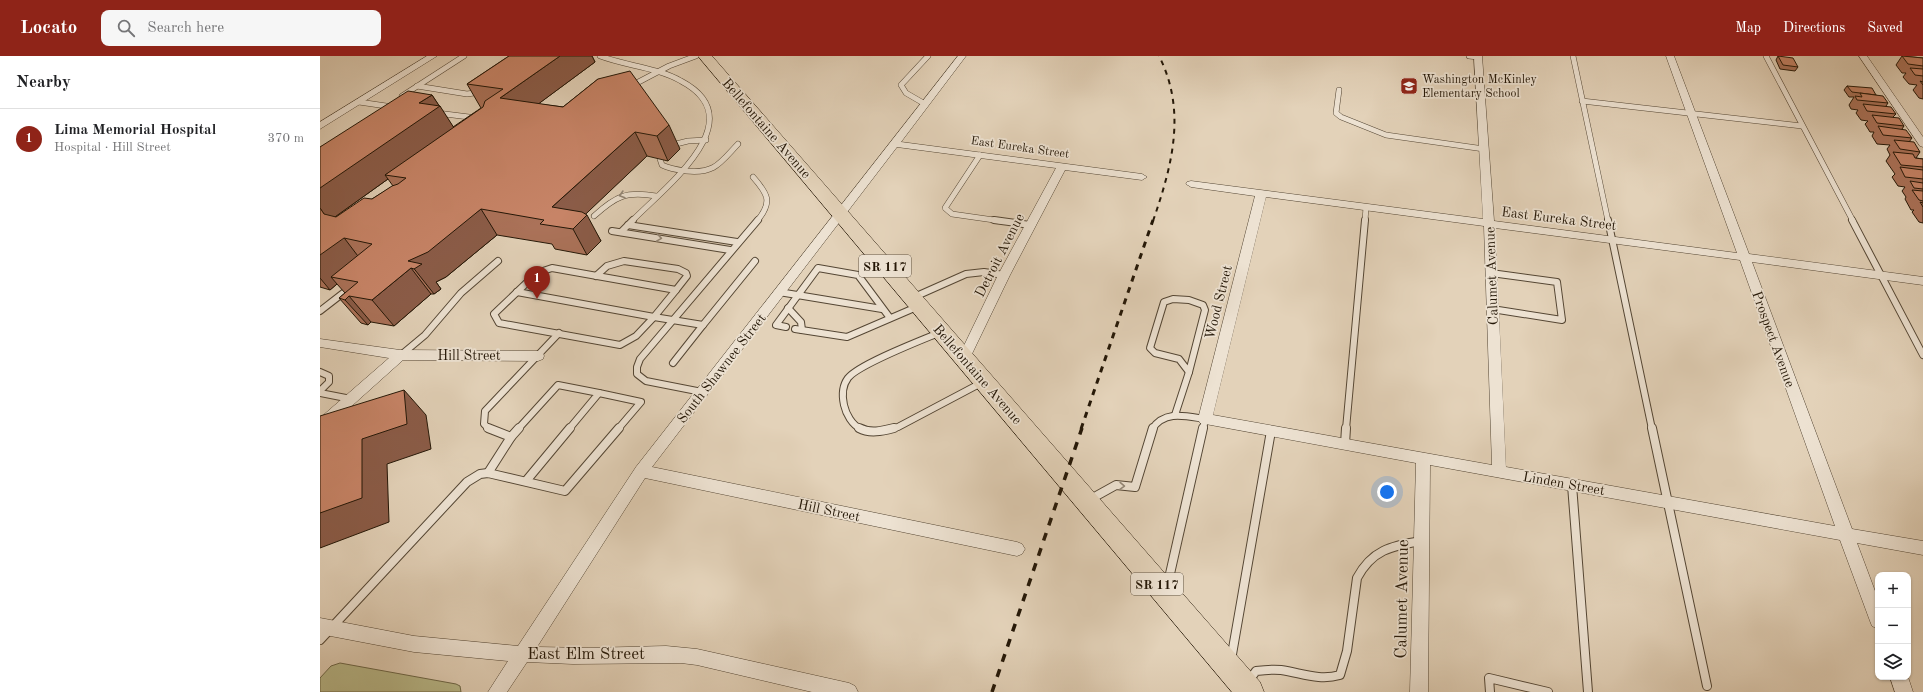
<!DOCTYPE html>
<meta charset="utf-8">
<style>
body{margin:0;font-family:"Old Standard TT",serif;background:#f6f6f6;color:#202124}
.controls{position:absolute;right:12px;bottom:12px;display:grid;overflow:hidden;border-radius:8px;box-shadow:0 1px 3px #0004}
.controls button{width:36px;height:36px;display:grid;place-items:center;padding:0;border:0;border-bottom:1px solid #e0e0e0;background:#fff;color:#202124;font:20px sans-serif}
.you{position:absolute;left:1067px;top:436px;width:14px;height:14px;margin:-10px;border:3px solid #fff;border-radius:50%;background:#1a73e8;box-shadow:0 0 0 6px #1a73e833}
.badge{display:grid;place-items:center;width:26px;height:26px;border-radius:50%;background:#8f2418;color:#fff;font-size:13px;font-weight:700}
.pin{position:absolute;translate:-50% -33px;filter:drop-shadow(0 1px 2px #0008)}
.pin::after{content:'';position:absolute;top:21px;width:14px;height:12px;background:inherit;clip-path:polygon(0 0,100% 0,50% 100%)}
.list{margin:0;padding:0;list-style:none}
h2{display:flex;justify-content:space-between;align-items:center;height:52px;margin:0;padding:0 16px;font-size:17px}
h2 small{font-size:13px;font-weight:400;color:#757577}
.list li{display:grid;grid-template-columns:26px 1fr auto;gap:12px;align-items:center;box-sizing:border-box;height:60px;padding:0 16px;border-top:1px solid #e0e0e0}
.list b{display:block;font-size:15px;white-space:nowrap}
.list p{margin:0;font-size:13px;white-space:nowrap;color:#757577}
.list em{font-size:13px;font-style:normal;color:#757577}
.icon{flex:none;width:22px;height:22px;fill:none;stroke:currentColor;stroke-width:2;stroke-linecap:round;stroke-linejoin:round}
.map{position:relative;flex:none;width:1603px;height:636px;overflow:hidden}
header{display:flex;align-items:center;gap:24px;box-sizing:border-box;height:56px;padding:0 20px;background:#8f2418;color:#fff}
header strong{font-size:19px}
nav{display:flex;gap:22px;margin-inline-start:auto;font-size:14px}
.search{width:280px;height:36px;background:#f6f6f6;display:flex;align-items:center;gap:10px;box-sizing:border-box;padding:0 14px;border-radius:8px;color:#757577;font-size:15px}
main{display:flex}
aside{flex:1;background:#fff}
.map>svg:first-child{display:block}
.green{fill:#b9ba8b;stroke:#6e6849}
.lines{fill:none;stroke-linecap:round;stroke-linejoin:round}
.service-far2-casing{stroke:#544634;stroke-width:6}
.service-far1-casing{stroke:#544634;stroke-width:8}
.service-casing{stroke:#544634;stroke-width:10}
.minor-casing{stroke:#544634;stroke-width:1}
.primary-casing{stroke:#241707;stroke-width:1}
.service-far2{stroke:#ede2d2;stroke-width:5}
.service-far1{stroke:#ede2d2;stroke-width:6}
.service{stroke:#ede2d2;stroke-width:8}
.minor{fill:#ede2d2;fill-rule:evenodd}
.primary{fill:#e3d2b9;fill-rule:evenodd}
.rail-far2{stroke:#241707;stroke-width:2;stroke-dasharray:5 5;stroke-linecap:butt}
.rail-far1{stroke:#241707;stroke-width:3;stroke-dasharray:6 6;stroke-linecap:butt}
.rail{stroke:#241707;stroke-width:3.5;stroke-dasharray:8 8;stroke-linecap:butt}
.wall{fill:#ab7259;stroke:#241707;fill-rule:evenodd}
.shaded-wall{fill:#8b5c48;stroke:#241707}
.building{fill:#c78467;stroke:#241707}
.oneway{stroke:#938777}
.labels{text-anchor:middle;stroke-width:3.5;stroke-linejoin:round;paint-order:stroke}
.far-poi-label{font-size:12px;fill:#241707;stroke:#ede2d2;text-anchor:start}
.far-street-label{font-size:12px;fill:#241707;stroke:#ede2d2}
.shield{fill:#ede2d2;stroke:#605444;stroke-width:1}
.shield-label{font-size:13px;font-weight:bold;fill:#241707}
.street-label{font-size:14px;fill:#241707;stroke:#ede2d2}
.near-street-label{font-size:17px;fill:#241707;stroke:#ede2d2}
</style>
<header>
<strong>Locato</strong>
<div class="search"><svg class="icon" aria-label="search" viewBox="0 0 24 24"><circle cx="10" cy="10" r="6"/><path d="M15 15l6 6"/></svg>Search here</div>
<nav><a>Map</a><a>Directions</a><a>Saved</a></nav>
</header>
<main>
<aside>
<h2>Nearby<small></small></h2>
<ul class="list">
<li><span class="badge">1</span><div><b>Lima Memorial Hospital</b><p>Hospital · Hill Street</p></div><em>370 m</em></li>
</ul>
</aside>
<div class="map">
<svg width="1603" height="636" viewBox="0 0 1603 636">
<rect width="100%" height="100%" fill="#e3d2b9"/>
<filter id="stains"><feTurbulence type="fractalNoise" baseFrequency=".005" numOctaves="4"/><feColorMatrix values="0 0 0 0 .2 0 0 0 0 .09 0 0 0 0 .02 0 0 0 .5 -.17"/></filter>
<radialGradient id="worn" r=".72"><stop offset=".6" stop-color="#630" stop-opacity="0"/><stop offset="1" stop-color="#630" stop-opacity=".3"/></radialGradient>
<path class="green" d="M20,607l116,21 4,2 1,6h-141v-14l11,-12z"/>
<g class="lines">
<defs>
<g id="service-far2">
<path d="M280,0c26,10 56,11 81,25 74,39 -16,106 -49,140"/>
<path d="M1149,0l9,1"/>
<path d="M1253,0l35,165"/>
<path d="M1446,0l87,165"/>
<path d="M97,30l50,8 7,-1 7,-5"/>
<path d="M309,31l40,-21 27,-10"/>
<path d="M1019,34l-3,23 5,4 45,18 98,14"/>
<path d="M82,40l62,-40"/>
<path d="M1262,45l220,25"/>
<path d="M39,46l34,5"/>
<path d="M605,48l-19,-11 -5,-8 27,-29"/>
<path d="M117,57l40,5"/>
<path d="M356,88l12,-3 18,-1"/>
<path d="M660,99l-35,53 7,6 49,7"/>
<path d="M340,103l2,6c8,4 16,5 24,6 29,3 34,-8 52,-27"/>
<path d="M433,121c15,17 20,25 4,44"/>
<path d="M274,160c22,-20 32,-25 62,-20"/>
<path d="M1045,165l1,-14"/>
</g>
<g id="service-far1">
<path d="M674,164l36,5"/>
<path d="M1288,164l44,209"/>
<path d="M1532,164l71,135"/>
<path d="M308,169l109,17"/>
<path d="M292,175l118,19"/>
<path d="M301,176l12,-12"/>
<path d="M1171,217l66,9 5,38 -70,-11"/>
<path d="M276,220l11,-10 17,-5 54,8 8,4 1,3 -11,14"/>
<path d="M197,236l137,25"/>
<path d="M197,236l-23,22 5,9 121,22 16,-9 18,-19"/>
<path d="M197,236l20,-19 15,-5 124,22 -22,27"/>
<path d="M459,236l103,17"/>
<path d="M592,242l54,-24 18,-2 20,3"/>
<path d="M853,243l16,1 14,5 2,5 -16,62 -10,-13 -24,-6 -5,-5 14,-46z"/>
<path d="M468,252l13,14 1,8"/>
<path d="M0,255l31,-24"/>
<path d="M334,261l49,8 -30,38"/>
<path d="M383,269l52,-64"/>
<path d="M466,271l-10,-2 42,-57 40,7 32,43"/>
<path d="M475,273l52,8 72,-31"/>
<path d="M81,299l24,-20 36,-42 37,-32"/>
<path d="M0,316l9,4v6l-9,9"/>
<path d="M382,336l-56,-11 -9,-7v-7l3,-8 118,-139"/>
<path d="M0,337l31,6"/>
<path d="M279,337l42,9 -23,27"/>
<path d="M855,359l14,-43"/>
<path d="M169,373l-5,-5 1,-13 74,-78"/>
<path d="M198,373l40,-44 41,8 -30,36"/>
<path d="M541,373c-9,-4 -15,-15 -17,-24 -2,-9 -2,-19 4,-27 11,-14 74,-38 93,-46"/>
<path d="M571,373l7,-2 85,-45"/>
<path d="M832,373c13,-19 33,-13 53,-10l-2,10"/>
<path d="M1026,373l19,-209"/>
</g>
<g id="service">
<path d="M539,372c11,6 23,3 35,0"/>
<path d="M1332,372l55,258"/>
<path d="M191,381l8,-9"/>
<path d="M1025,388l1,-16"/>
<path d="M168,417l23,-36 -23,-9"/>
<path d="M206,425l44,-53"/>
<path d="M1252,429l16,207"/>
<path d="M769,444l27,-15 19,2 18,-59"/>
<path d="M847,531l36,-159"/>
<path d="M0,584l147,-158 13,-8 8,-1 77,18 54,-63"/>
<path d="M911,604l40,-229"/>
<path d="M928,626l8,-11c8,-1 17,-2 25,-1 21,3 38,11 59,5l7,-24 10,-73c15,-28 34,-32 64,-37"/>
<path d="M1170,636l-1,-14 59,14"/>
</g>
<g id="minor">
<path d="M107,0h10l-117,73v-7z"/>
<path d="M638,0h8l-65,86 241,32 5,3 -5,3 -77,-10 -55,105 -40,83 -1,3h-10l-1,-3 40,-83 58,-107 -159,-21 -245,320 365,75 5,2 3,5 -3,5 -5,2 -372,-78 -108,169 52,1 77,-2 31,3 152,34 6,3 3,6h-46l-115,-27 -16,-2 -108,1 -46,-2 -20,30h-19l20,-31 -94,-9 -94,-18v-16l94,18 104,10 118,-179z"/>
<path d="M1154,0h8l12,165 243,32 -71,-197h8l75,198 174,23v8l-171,-23 100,267 71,12v14l-66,-12 21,56v30l-6,-3 -2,-5 -30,-81 -410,-75 -2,227h-18l6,-229 -216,-40 -2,-4 57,-223 -64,-9 -5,-3 1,-2 4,-1 292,38zM946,141l218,29 8,239 -279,-50zM1175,172l245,32 95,266 -329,-59z"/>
<path d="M1539,0h8l56,81v10l-3,-1z"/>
<path d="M0,283l80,11 138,1 5,2 1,3 -1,3 -5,2 -135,-1 -78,70 -5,1v-13l69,-60 -69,-11z"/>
<path d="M1570,621h18l5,15h-18z"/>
</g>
<path id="primary" d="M378,0h14l548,626 4,10h-32z"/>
</defs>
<use href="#service-far2" class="service-far2-casing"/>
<use href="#service-far1" class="service-far1-casing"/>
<use href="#service" class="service-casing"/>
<use href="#minor" class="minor-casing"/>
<use href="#primary" class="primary-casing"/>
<use href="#service-far2" class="service-far2"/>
<use href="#service-far1" class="service-far1"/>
<use href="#service" class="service"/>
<use href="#minor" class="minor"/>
<use href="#primary" class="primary"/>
<path class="rail-far2" d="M833,165c19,-55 34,-110 6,-165"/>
<path class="rail-far1" d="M761,373l72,-209"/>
<path class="rail" d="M672,636l90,-264"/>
</g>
<g class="wall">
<path d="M189,0h83l3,6 -57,42 25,3 35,-28 82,70 -12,12 -21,-5 -62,58 16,27 -14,14 -32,-6 -3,-5 -55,-9 -51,42 -10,5 5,7 -7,5h-3l-37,32 -23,-4 -3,3 -7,-2 -22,-25 6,-5 -8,-9 -7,6 -10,-3v-140l112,-52 21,32 28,-19 -14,-24zM68,123l5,7 -21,13 -36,18h-1z"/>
<path d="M1458,0l20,11 -3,4 -15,-2 -4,-9z"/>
<path d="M1582,0l21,2v41l-4,-1 -6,-8 4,-5 -8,-1 -6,-7 3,-4h-4l-6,-8z"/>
<path d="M1527,30l29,9 12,8 -2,3 10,8 -3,3 11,9 -2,3 10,9 -3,4 11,10 -4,6 7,1v64l-4,-1 -7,-10 2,-2h-3l-6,-11 1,-2 -4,-6 3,-4 -7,-1 -6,-9 3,-3 -9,-13 4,-6 -3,-6 3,-4 -13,-1 -5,-8 2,-4h-4l-5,-8 3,-3 -7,-1 -5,-7 2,-3 -7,-1 -2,-4 5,-8h-5l-5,-7z"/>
</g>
<g class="shaded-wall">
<path d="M240,0h32l3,6 -81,60 -14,-24z"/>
<path d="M112,39l8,12v-1l16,25 -71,44 3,4 -56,40 13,20 19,25 -33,13 6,7 -7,6 -10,-12v-23l4,-41 -4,-6v-20l99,-85z"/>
<path d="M349,69l11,24 -12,12 -11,-25z"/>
<path d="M315,76l12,24 -77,73 -18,-22z"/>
<path d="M161,153l16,26 -51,42 -10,5 5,7 -7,5 -26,-33z"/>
<path d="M267,159l14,26 -14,14 -14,-26z"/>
<path d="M91,212l20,26 -37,32 -22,-26z"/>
<path d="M29,240l22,26 -3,3 -23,-25z"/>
<path d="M84,334l22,25 5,34 -44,15 2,58 -69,26v-35l42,-74z"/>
</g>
<g class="building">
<path d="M189,0h51l-60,42 63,9 35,-28 32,-8 39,54 -12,11 -22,-4 -83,75 30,5 5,3 -14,14 -33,-5 4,-4 -63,-11 -53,43 -20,9 14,3 -8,5 -3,-1 -39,32 -23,-4 -4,4 -6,-2 19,-16 -27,-5 41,-33 -28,-6 -24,17v-47l4,6 12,3 28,-19 8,1 20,-13 6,-2 8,-6 -21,-3 98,-68 2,-6 18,-12 -36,-5z"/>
<path d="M1458,0l15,2 5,9 -15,-2z"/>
<path d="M1582,0l21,2v8l-15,-2z"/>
<path d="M1590,12l13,1v7l-8,-1z"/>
<path d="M1600,25l3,1v3z"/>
<path d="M1527,30l25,2 4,7 -24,-3z"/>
<path d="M88,35l24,4 -13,8 21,3 -120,82v-41z"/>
<path d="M1540,37l23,3 5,7 -31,-3 -2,-4 7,1z"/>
<path d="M1543,48l28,3 5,7 -29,-3z"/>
<path d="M1552,59l27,3 5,8 -27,-3z"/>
<path d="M1558,70l28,4 6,8 -29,-3z"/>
<path d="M1574,84l20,2 6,10 -20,-3z"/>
<path d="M1573,96l20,2 2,4 8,1v8l-22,-2z"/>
<path d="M1580,111l23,3v9l-18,-2z"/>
<path d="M1590,125l13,2v6l-9,-1z"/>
<path d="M1592,134l11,1v10l-4,-1z"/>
<path d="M1600,146l3,1v4z"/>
<path d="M84,334l3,34 -45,15v59l-42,15v-97z"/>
</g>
<defs><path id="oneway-chevron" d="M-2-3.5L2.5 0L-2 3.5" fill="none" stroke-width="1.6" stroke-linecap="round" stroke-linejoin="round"/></defs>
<g class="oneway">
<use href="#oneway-chevron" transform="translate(302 139) rotate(164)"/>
<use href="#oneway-chevron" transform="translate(339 182) rotate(9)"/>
<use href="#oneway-chevron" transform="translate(802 430) rotate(2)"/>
</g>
<defs>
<symbol id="school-square" viewBox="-11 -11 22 22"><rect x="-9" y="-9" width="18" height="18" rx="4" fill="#8f2418" stroke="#ede2d2"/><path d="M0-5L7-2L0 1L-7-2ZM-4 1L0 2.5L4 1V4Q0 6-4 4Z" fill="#fff"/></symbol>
</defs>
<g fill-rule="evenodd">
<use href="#school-square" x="1079" y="20" width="20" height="20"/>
</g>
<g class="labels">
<g class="far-poi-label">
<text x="1102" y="27">Washington McKinley<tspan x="1102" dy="14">Elementary School</tspan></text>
</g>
<g class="far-street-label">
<text transform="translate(700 91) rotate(8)" y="4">East Eureka Street</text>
</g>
<g class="shield">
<rect x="539" y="199" width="52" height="22" rx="3"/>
<rect x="811" y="517" width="52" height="22" rx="3"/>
</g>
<g class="shield-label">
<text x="565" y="215">SR 117</text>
<text x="837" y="533">SR 117</text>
</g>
<g class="street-label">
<text transform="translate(447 72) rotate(49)" y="5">Bellefontaine Avenue</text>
<text transform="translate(1239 162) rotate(7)" y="5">East Eureka Street</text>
<text transform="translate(679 199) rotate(-63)" y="5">Detroit Avenue</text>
<text transform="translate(1171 220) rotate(-92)" y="5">Calumet Avenue</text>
<text transform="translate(898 246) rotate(-76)" y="5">Wood Street</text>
<text transform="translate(1454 283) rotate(70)" y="5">Prospect Avenue</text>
<text x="149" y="304">Hill Street</text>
<text transform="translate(401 312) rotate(-52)" y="5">South Shawnee Street</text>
<text transform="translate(658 318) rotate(49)" y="5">Bellefontaine Avenue</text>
<text transform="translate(1244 427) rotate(10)" y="5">Linden Street</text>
<text transform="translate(509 454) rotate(12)" y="5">Hill Street</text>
</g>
<g class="near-street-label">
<text transform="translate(1081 543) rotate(-89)" y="6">Calumet Avenue</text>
<text x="266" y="603">East Elm Street</text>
</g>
</g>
<rect width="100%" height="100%" filter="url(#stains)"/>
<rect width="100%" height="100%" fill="url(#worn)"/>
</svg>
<div class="controls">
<button>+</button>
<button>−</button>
<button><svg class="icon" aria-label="layers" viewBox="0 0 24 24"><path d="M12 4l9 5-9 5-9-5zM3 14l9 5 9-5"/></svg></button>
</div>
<div class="you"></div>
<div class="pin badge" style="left:217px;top:243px">1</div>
</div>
</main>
